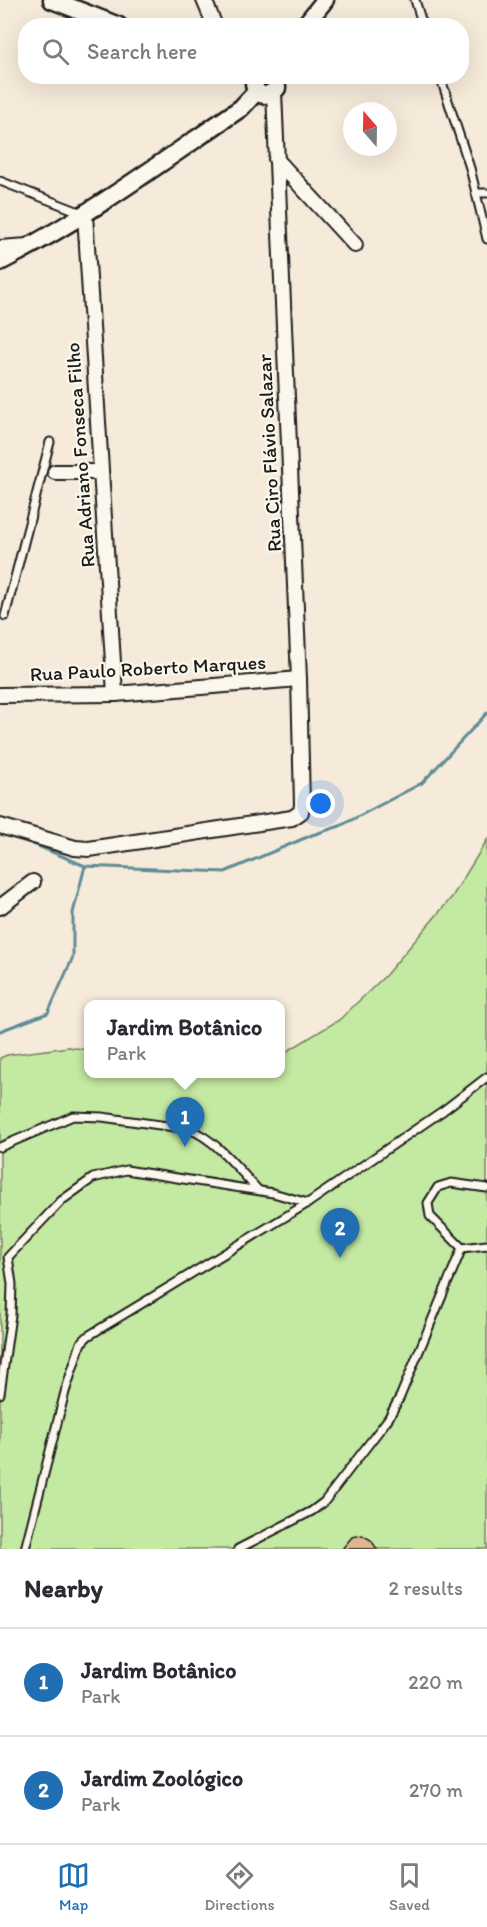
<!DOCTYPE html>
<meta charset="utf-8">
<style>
body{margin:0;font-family:Itim,sans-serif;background:#f7f7f7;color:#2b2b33}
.compass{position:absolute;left:343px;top:102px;width:54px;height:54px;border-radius:50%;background:#fff;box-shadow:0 6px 24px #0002;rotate:340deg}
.you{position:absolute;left:321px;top:804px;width:21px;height:21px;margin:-15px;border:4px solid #fff;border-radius:50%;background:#1a73e8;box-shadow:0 0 0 9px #1a73e833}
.badge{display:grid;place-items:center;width:39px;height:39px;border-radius:50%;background:#1f6fb2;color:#fff;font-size:20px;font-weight:700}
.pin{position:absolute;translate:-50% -50px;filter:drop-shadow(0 2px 3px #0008)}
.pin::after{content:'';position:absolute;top:32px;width:21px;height:18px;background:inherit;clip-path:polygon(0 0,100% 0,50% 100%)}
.popup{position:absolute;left:84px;top:1000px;width:201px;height:78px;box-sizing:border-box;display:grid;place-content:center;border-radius:12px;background:#fff;filter:drop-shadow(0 2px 4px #0005);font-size:20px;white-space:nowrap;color:#7c7c81}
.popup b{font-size:22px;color:#2b2b33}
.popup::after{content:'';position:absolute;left:50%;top:100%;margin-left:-12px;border:12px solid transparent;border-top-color:#fff}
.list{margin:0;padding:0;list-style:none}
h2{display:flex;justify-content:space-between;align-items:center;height:78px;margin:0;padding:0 24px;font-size:26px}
h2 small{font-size:20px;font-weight:400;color:#7c7c81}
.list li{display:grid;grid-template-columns:39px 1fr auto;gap:18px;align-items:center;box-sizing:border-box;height:108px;padding:0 24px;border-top:2px solid #e1e1e2}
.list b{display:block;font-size:22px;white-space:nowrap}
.list p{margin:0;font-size:20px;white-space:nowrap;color:#7c7c81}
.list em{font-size:20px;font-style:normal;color:#7c7c81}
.icon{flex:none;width:33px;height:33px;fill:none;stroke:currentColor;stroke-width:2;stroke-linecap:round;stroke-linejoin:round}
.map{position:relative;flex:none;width:487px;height:1549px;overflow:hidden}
.search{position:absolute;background:#fff;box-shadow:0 6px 24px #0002;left:18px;right:18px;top:18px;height:66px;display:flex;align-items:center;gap:15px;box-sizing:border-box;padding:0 21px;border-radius:24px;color:#7c7c81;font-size:22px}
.sheet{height:294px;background:#fff}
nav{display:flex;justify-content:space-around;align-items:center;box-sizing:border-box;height:84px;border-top:2px solid #e1e1e2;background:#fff;font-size:16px;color:#7c7c81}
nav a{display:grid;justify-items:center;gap:3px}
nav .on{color:#1f6fb2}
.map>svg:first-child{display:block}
.green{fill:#c4e9a2;stroke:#70825f;stroke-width:1.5}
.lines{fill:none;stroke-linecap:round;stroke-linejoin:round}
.stream{stroke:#5d8c96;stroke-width:3}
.building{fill:#e0b691;stroke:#1c1c1c;stroke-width:1.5}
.service-casing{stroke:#1c1c1c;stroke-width:11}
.minor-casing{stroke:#1c1c1c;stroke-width:18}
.tertiary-casing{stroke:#1c1c1c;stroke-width:21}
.service{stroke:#fbf7ec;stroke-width:7}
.minor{stroke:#fbf7ec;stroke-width:14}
.tertiary{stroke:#fbf7ec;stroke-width:16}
.labels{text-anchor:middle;stroke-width:4.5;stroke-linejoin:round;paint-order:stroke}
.street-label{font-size:20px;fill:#1c1c1c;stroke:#fbf7ec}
</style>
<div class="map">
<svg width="487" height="1549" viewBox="0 0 487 1549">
<rect width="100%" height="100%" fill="#f6eada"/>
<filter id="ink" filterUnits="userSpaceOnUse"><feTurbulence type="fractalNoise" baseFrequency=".0167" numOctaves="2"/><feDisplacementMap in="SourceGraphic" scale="12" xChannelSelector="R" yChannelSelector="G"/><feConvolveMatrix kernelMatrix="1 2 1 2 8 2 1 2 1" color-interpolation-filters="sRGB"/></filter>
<g filter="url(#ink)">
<path class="green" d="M487,840v709h-487v-491l7,-3 62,-8 20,3v24h192v-19l58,-35 46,-44 67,-79z"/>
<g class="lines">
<g class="stream">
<path d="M24,840l61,26 140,6 87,-37 28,-9 82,-43 65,-70"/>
<path d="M0,1031l48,-18 25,-56v-44l12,-47"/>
</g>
</g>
<path class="building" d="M362,1535l9,5 6,9h-35l10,-12z"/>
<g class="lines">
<defs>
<g id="service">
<path d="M415,0l8,26"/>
<path d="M440,76l30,92 17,71"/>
<path d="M0,181l82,32"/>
<path d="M476,193h11"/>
<path d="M5,616l45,-174"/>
<path d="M0,1147l73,-31 29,1 87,12c28,11 49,40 69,61"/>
<path d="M487,1188l-36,-5 -13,4 -10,16 2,13 32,32 25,-3"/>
<path d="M0,1394l11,-79 1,-31 -4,-27 53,-56 32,-23 33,-8 147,23 35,10"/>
<path d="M25,1549l40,-157 16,-49 7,-7 220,-133 136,-93 43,-33"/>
<path d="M238,1549l74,-38 12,-9 64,-83 12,-22 62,-149"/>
</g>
<g id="minor">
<path d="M204,0l11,26"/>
<path d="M276,159l79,86"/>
<path d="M85,214l30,480"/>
<path d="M0,248l28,-2"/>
<path d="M55,472h46"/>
<path d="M0,695l115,-1 184,-15"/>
<path d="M0,826l75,22 14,1 203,-31 9,-6 1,-8 -3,-125 -25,-587"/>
<path d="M0,907l33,-25"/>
</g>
<g id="tertiary">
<path d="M52,0l67,26"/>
<path d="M304,26l21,-26"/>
<path d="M255,76c-5,17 10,26 22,12l-1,-12"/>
<path d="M0,262c85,-43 163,-101 241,-154l16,-17"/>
</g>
</defs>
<use href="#service" class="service-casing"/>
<use href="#minor" class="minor-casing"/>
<use href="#tertiary" class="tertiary-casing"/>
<use href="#service" class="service"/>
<use href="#minor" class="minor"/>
<use href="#tertiary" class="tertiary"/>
</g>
</g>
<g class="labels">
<g class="street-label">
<text transform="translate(269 453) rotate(-93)" y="7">Rua Ciro Flávio Salazar</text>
<text transform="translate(80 455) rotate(-94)" y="7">Rua Adriano Fonseca Filho</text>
<text transform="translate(148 668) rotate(-3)" y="7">Rua Paulo Roberto Marques</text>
</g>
</g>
</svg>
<svg class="compass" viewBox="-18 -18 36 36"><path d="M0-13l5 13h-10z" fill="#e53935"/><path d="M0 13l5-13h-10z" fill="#7c7c81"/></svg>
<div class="you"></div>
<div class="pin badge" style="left:185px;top:1147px">1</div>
<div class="popup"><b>Jardim Botânico</b>Park</div>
<div class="pin badge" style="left:340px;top:1258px">2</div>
<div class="search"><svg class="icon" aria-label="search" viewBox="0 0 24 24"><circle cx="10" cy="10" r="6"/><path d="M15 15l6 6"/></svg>Search here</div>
</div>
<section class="sheet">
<h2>Nearby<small>2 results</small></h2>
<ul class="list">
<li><span class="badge">1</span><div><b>Jardim Botânico</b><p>Park</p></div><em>220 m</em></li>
<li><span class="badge">2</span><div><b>Jardim Zoológico</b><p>Park</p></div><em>270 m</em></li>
</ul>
</section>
<nav>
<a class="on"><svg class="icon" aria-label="map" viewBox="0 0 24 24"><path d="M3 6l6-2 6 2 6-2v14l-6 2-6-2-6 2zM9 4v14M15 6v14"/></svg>Map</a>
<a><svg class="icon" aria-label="directions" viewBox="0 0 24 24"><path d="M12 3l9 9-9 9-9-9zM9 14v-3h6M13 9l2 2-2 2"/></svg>Directions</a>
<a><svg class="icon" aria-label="saved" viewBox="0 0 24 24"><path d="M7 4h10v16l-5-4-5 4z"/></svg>Saved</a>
</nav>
